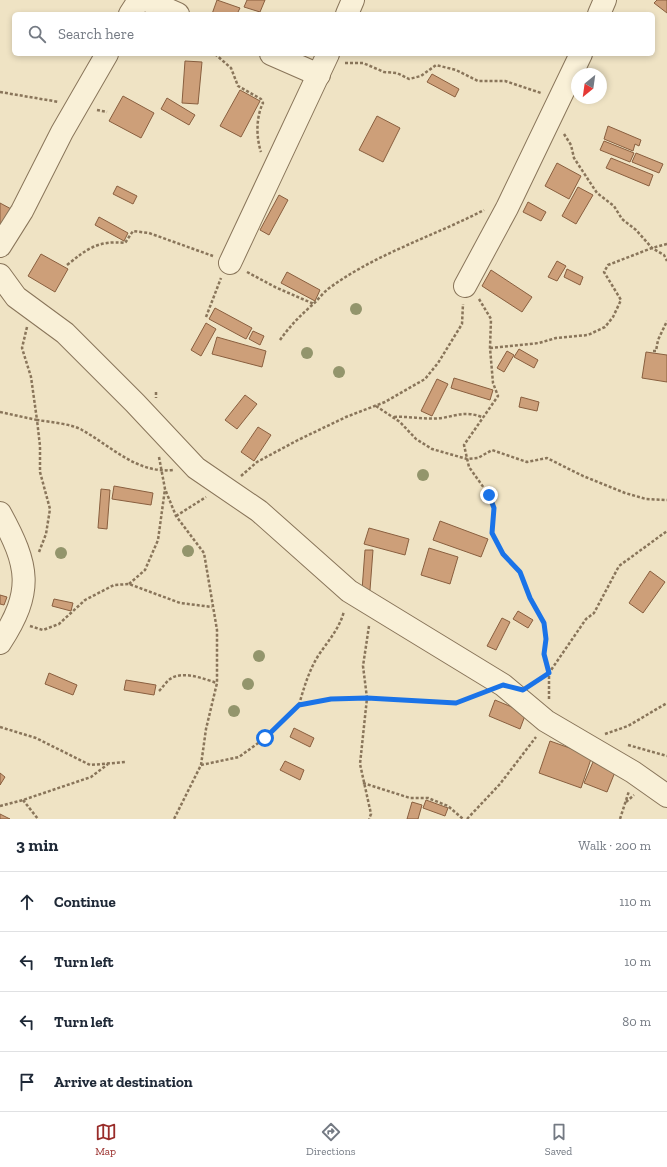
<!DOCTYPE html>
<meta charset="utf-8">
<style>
body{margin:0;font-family:"Zilla Slab",serif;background:#f6f6f7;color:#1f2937}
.compass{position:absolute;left:571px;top:68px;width:36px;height:36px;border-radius:50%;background:#fff;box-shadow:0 2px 6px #0003;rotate:209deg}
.stop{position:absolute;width:12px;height:12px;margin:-9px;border:3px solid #1a73e8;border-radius:50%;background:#fff}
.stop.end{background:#1a73e8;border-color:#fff;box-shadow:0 1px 4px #0008}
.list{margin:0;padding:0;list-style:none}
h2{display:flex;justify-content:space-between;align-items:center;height:52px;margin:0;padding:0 16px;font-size:17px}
h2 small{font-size:13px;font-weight:400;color:#747a83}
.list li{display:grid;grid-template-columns:26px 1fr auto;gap:12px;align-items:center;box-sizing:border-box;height:60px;padding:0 16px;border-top:1px solid #e0e1e3}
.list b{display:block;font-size:15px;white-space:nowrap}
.list em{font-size:13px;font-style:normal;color:#747a83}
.icon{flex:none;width:22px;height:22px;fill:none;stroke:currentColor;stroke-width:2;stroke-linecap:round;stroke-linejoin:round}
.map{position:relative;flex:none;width:667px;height:819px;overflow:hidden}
.search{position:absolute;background:#fff;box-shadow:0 2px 6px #0003;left:12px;right:12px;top:12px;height:44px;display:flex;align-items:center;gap:10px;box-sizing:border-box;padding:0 14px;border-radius:6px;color:#747a83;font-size:15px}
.sheet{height:292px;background:#fff}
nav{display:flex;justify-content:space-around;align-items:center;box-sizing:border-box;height:56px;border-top:1px solid #e0e1e3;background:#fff;font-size:11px;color:#747a83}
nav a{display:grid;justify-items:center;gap:2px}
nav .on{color:#992c29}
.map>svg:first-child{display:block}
.building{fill:#cd9f79;stroke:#895f3f}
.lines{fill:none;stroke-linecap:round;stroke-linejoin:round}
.minor-casing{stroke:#89755a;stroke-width:24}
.path{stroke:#89755a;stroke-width:2.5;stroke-dasharray:3 2;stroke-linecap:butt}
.minor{stroke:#f9f0d7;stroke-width:22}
.tree{fill:#93956c}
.route{stroke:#1a73e8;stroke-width:5}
</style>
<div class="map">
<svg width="667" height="819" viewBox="0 0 667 819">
<rect width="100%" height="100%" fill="#efe3c4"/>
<g class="building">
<path d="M217,0l23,8 -3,6h-25z"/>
<path d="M247,0h18l-5,12 -16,-5z"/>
<path d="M657,0h10v13l-13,-10z"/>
<path d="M185,61l17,1 -4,42 -16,-1z"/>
<path d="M432,74l27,15 -4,8 -28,-15z"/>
<path d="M240,90l20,11 -19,36 -21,-11z"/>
<path d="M123,96l31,17 -13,25 -32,-17z"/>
<path d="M167,98l28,17 -6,10 -28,-16z"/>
<path d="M377,116l23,12 -17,34 -24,-12z"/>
<path d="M608,126l33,14 -2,6 -4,-2 -2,7 -29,-12z"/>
<path d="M604,141l30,12 -4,9 -30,-12z"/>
<path d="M636,153l27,11 -4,9 -27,-11z"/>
<path d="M611,158l42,17 -4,11 -43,-18z"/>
<path d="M557,163l24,13 -12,23 -24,-13z"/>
<path d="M117,186l20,10 -4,8 -20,-10z"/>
<path d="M578,187l15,8 -17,29 -14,-8z"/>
<path d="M279,195l9,5 -19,35 -9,-5z"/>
<path d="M528,202l18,10 -5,9 -18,-9z"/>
<path d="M0,203l13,7 -13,22z"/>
<path d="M99,217l29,16 -4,8 -29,-16z"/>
<path d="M41,254l27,15 -13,23 -27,-16z"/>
<path d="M557,261l9,5 -9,15 -9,-4z"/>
<path d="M567,269l16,8 -3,8 -16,-8z"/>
<path d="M491,270l41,27 -10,15 -40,-26z"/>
<path d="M287,272l33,18 -5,11 -34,-18z"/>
<path d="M215,308l37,20 -6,11 -37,-20z"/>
<path d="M206,323l10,6 -15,27 -10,-6z"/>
<path d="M253,331l11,5 -4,9 -11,-6z"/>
<path d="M217,337l49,14 -4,16 -50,-13z"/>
<path d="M519,349l19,11 -4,8 -20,-11z"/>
<path d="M507,351l7,4 -10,17 -7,-4z"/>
<path d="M646,352l21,3v27l-25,-4z"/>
<path d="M454,378l39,12 -3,10 -39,-12z"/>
<path d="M437,379l11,5 -16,32 -11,-5z"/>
<path d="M245,395l12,9 -20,25 -12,-9z"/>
<path d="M521,397l18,5 -2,9 -18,-4z"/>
<path d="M258,427l13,8 -17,26 -13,-9z"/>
<path d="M114,486l39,7 -2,12 -39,-6z"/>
<path d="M101,489l9,1 -3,39 -9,-1z"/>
<path d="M440,521l48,18 -7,18 -48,-17z"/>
<path d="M369,528l40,11 -4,16 -41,-11z"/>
<path d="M429,548l29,9 -8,27 -29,-9z"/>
<path d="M365,550h8l-3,40h-8z"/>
<path d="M650,571l15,11 -22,31 -14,-10z"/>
<path d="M0,595l7,2 -3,8 -4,-1z"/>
<path d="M54,599l19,4 -2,8 -19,-5z"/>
<path d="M518,611l15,9 -5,8 -15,-9z"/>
<path d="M502,618l8,4 -14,28 -9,-4z"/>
<path d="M49,673l28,12 -4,10 -28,-11z"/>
<path d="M126,680l30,5 -2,10 -30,-5z"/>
<path d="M495,700l31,13 -6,16 -31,-13z"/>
<path d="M294,728l20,10 -4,9 -20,-10z"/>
<path d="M550,741l42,15 -11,32 -42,-15z"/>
<path d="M285,761l19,9 -4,10 -20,-10z"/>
<path d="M593,762l22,10 -8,20 -23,-9z"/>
<path d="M0,773l5,4 -5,8z"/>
<path d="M426,800l22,8 -3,8 -22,-8z"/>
<path d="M412,802l10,3 -4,14h-11z"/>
<path d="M0,814l10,5h-10z"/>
</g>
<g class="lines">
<defs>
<g id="minor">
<path d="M146,0l32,14"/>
<path d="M130,14l9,-14"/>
<path d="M347,14l6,-14"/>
<path d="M599,14l6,-14"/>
<path d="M271,54l48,21"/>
<path d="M0,246l22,-35 40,-79 45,-78"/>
<path d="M230,263l98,-209"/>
<path d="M0,275l16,22 49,36 70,70 61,65 63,43 90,80 154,94 43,36 87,51 34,24"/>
<path d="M465,286l42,-78 74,-154"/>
<path d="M0,513c29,53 34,78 0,130"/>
</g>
</defs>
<use href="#minor" class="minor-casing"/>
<g class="path">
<path d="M215,54l16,14 7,18 23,13 2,4c-7,14 -7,34 -2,49"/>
<path d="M345,63h18l21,9 13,1 12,6 12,-3 15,-11 20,5 22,11h27l36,12"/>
<path d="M0,92l59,10"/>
<path d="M97,110l10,2"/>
<path d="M564,134l7,11 3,13 23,35 17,13 8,13 14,11 16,18 12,7 3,6"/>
<path d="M67,265c20,-16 31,-25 58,-22l8,-12 16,2 64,23"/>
<path d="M247,272l28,15 39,17"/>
<path d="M479,299l12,20 -1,29 3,35 5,13 -34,49 5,22 20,28 5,13 -2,25 11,21 17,18 10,26 14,25 2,16 -2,16 5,18 -18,12"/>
<path d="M206,317l15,-39"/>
<path d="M27,327l-5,21 9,29 6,43c13,2 35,4 45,10 29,16 55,44 91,40"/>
<path d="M280,340c9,-13 19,-23 31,-34 6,-5 11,-12 17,-17 47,-35 104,-52 156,-79"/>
<path d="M490,348l49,-5 17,-5 32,-3 17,-8 8,-10 8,-17 -17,-28 4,-7 44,-17 15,-4"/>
<path d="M653,351h3l2,-11 9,-19"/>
<path d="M156,392v6"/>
<path d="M376,406l24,16 16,17 16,10 35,10 11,-1 14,-8 35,12 20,-4 36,18 42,17 21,6 21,1"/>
<path d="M0,412l37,8 3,26v26l10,37 -4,25 -7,18"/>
<path d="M394,417c16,-1 32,3 48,1 17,-3 23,-7 40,-1"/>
<path d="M159,457l6,32 11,27 28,37 13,77v53l-11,46 -5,36 -27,54"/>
<path d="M241,476l16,-14 41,-22 48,-23 39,-15 40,-23 13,-16 24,-39 1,-20"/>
<path d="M176,516l30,-19"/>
<path d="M129,584l16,-14 13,-30 7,-51"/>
<path d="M30,626l13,4 16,-6 26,-24 29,-15 15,-1 51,19 32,4"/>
<path d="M369,626l-6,40 4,32 -7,66 11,50 -2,5"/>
<path d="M159,691c4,-4 7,-9 11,-12 13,-9 34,0 47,4"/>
<path d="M549,699v-26l37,-54 8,-6 25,-47 48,-35"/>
<path d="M299,705c5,-18 10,-34 19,-49 10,-15 22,-28 26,-45"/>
<path d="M0,727l36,11 54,27 36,-3"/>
<path d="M605,734l23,-8 39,-23"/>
<path d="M628,745l39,11"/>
<path d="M201,765l38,-8 26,-19 34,-33 32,-6 36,-1 89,5 26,-10"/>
<path d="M363,783l47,15h18l20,8 15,13"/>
<path d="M23,800l15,19"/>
<path d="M626,802l8,-7"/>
<path d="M0,806l23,-6 68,-23 17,-13"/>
<path d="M467,819l33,-35 36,-47"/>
<path d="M620,819l9,-28"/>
</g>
<use href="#minor" class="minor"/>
</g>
<g class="tree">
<circle cx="356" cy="309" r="6"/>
<circle cx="307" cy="353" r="6"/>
<circle cx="339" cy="372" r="6"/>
<circle cx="423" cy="475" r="6"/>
<circle cx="188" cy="551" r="6"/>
<circle cx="61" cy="553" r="6"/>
<circle cx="259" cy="656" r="6"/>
<circle cx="248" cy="684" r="6"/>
<circle cx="234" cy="711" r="6"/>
</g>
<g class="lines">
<path class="route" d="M265,738l34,-33 32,-6 36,-1 89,5 47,-18 20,5 26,-17 -5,-19 2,-15 -2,-16 -14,-25 -10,-26 -17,-18 -11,-21 2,-25 -5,-13"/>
</g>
</svg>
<svg class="compass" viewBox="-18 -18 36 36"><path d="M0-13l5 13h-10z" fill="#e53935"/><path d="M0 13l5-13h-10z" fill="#747a83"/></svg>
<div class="stop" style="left:265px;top:738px"></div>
<div class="stop end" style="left:489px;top:495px"></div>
<div class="search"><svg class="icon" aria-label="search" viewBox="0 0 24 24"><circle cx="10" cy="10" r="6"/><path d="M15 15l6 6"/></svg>Search here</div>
</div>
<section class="sheet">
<h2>3 min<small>Walk · 200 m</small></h2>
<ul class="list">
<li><svg class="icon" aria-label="ahead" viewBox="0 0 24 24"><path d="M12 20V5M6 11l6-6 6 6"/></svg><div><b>Continue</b></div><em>110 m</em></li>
<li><svg class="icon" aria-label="left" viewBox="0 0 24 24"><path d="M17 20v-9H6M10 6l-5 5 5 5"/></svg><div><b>Turn left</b></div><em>10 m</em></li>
<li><svg class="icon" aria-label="left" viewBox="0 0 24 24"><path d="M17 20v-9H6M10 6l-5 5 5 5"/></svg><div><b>Turn left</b></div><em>80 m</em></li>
<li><svg class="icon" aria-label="arrive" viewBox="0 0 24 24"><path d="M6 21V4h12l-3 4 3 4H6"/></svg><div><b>Arrive at destination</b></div></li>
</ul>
</section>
<nav>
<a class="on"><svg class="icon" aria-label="map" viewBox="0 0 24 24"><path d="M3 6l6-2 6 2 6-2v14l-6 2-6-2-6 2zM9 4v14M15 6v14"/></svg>Map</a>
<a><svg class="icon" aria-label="directions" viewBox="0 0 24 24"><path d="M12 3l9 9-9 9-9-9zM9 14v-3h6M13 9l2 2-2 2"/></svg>Directions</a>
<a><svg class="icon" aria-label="saved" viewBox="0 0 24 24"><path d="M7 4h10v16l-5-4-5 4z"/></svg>Saved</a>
</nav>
